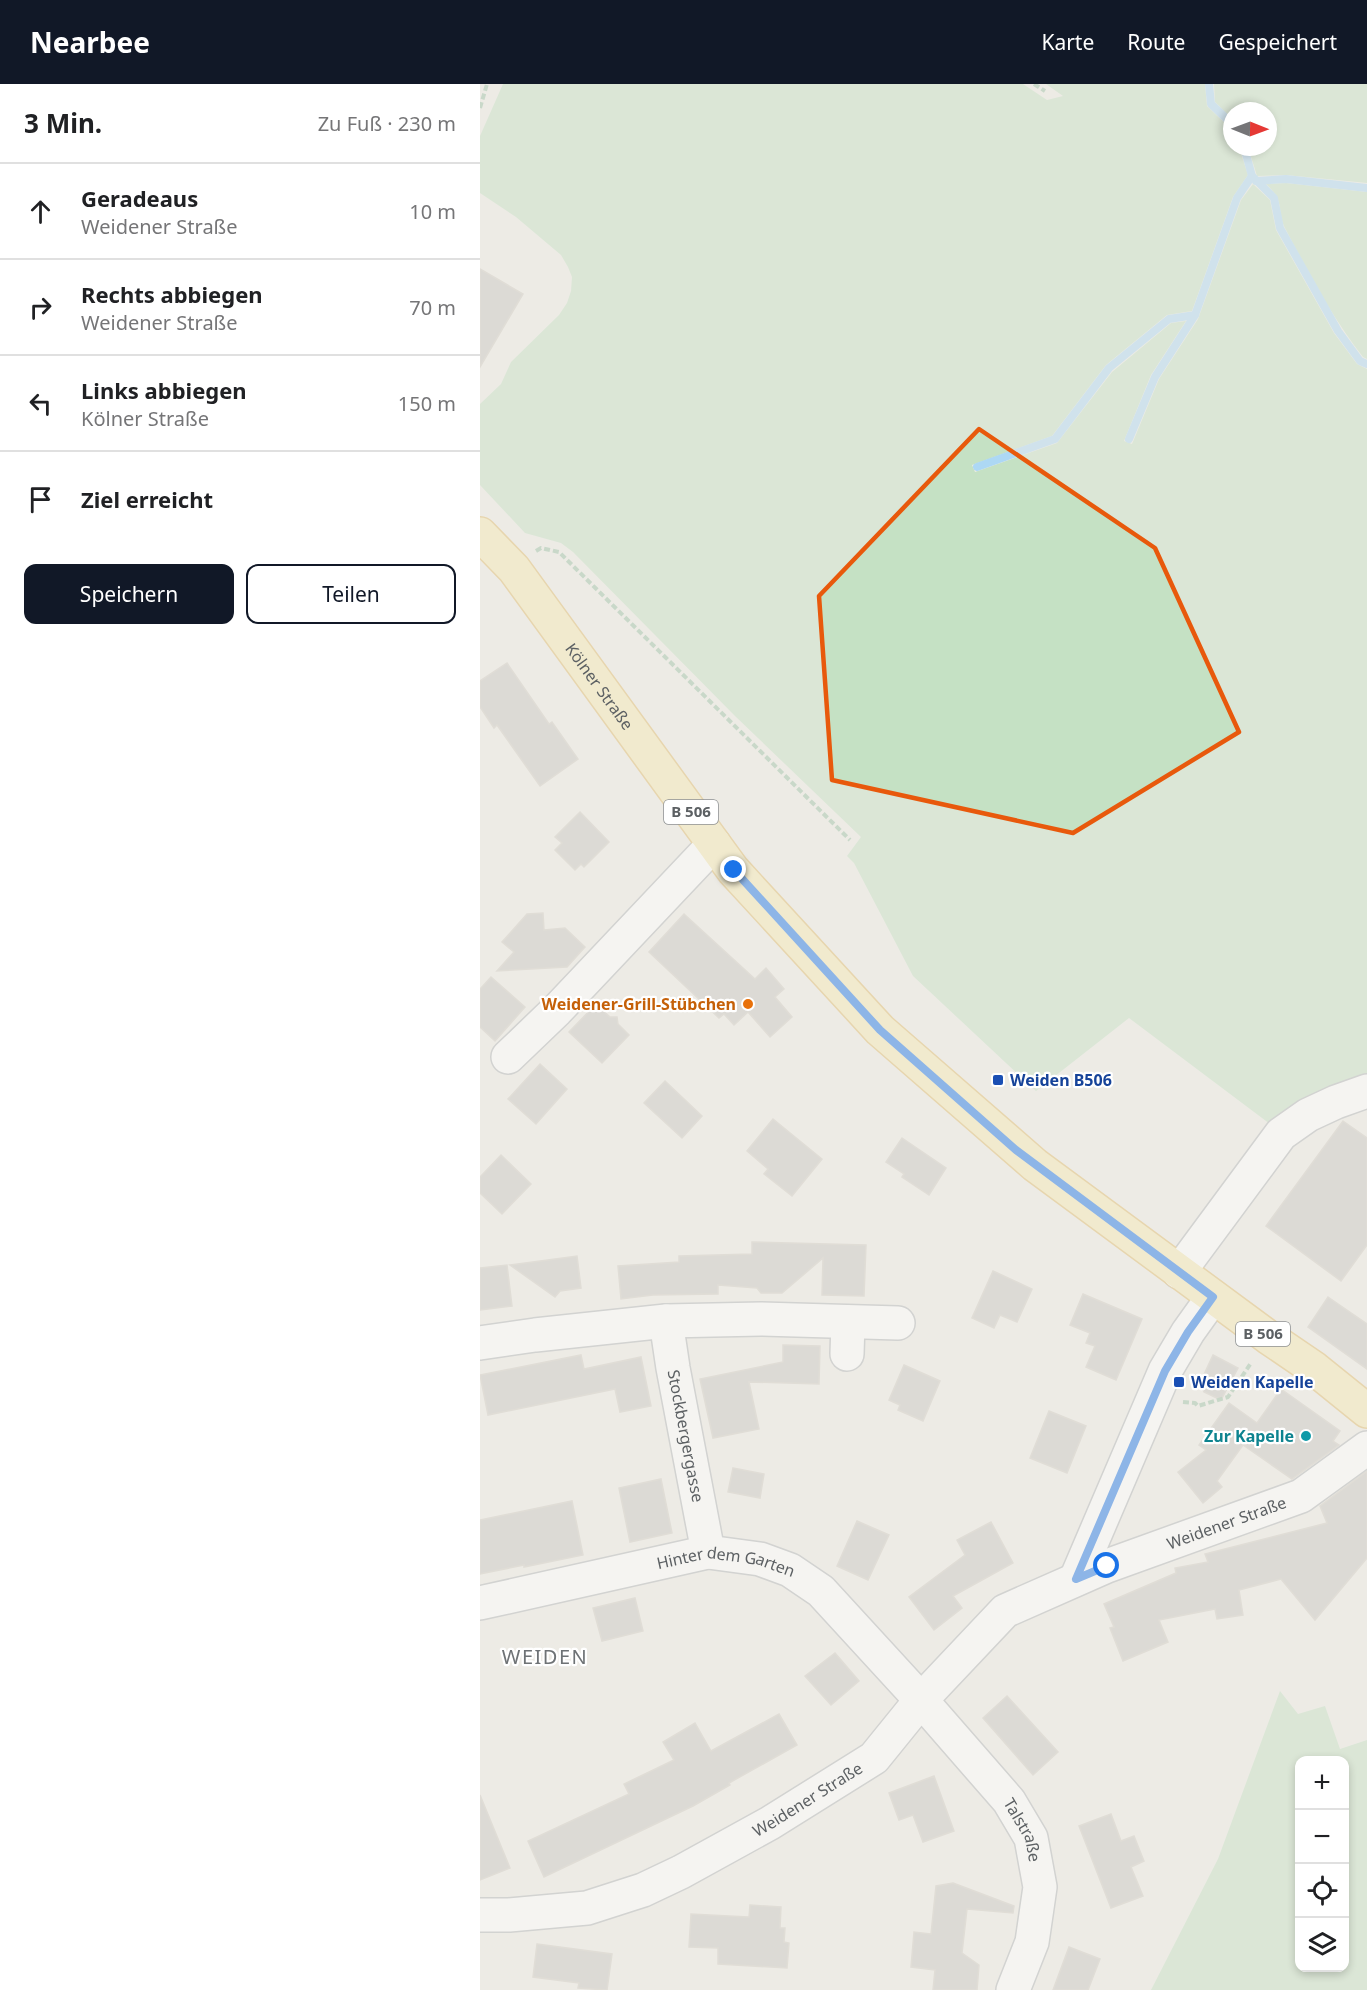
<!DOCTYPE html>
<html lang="de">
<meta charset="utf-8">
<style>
body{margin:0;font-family:"Noto Sans",sans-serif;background:#f6f6f6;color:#202124}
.controls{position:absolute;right:18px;bottom:18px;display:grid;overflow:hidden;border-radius:12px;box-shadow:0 3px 9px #0003}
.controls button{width:54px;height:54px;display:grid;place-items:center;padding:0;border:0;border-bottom:2px solid #e0e0e0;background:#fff;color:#202124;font:30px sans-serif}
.compass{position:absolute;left:743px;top:18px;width:54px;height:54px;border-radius:50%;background:#fff;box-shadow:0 3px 9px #0003;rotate:91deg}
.stop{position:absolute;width:18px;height:18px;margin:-14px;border:4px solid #1a73e8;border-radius:50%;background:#fff}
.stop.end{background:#1a73e8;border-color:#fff;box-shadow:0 2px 6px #0008}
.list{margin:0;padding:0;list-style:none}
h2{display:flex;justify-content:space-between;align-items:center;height:78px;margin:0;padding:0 24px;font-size:26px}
h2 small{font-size:20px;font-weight:400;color:#757577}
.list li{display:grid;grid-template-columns:39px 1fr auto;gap:18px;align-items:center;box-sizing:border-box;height:96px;padding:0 24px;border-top:2px solid #e0e0e0}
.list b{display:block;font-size:22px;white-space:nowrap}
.list p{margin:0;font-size:20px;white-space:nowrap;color:#757577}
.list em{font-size:20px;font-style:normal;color:#757577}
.actions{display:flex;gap:12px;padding:18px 24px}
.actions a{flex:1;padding:14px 0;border:2px solid #111827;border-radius:12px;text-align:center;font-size:21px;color:#111827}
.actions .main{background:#111827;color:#fff}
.icon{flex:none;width:33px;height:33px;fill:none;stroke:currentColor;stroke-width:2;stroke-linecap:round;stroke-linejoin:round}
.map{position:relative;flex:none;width:887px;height:1906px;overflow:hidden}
header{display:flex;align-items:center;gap:36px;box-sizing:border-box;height:84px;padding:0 30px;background:#111827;color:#fff}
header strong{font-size:28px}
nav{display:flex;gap:33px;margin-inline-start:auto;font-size:21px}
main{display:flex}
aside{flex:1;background:#fff}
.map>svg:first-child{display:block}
.green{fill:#c5e1c4;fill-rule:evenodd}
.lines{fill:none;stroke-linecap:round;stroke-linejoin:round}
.stream{stroke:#add8f4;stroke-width:8}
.building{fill:#c8c6c1;stroke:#d1ccc4;stroke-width:1.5}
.minor-casing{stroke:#b2b5b8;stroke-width:36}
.major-casing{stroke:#e0bb6b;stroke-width:36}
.path{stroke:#9ec2a7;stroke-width:4;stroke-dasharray:6 3;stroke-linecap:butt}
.minor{stroke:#fff;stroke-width:33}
.major{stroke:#f5e8b2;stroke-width:33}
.route{stroke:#1a73e8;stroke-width:8}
.marked{fill:none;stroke:#e8590c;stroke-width:4.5;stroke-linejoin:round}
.food-dot{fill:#e8710a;stroke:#fff;stroke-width:2}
.transit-dot{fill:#1a4fb4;stroke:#fff;stroke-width:2}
.culture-dot{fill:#0f9aa8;stroke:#fff;stroke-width:2}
.labels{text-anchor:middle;stroke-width:4.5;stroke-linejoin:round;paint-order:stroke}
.shield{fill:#fff;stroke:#8d9092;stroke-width:1.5}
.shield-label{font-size:15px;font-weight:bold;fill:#5c6063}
.street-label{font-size:16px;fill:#5c6063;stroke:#fff}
.food-label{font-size:16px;font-weight:bold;fill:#c56008;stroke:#fff;text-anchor:end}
.transit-label{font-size:16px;font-weight:bold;fill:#164399;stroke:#fff;text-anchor:start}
.culture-label{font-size:16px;font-weight:bold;fill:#0d838f;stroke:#fff;text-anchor:end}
.quarter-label{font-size:20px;letter-spacing:1.5px;fill:#6e7275;stroke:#fff}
</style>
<header>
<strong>Nearbee</strong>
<nav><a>Karte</a><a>Route</a><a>Gespeichert</a></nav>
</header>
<main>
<aside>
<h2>3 Min.<small>Zu Fuß · 230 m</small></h2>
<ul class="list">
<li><svg class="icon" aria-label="ahead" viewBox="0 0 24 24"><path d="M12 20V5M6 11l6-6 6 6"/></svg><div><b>Geradeaus</b><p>Weidener Straße</p></div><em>10 m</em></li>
<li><svg class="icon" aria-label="right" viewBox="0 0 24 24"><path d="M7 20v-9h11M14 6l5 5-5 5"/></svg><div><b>Rechts abbiegen</b><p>Weidener Straße</p></div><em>70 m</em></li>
<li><svg class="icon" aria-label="left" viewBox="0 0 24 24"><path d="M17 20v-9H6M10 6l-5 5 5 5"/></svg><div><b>Links abbiegen</b><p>Kölner Straße</p></div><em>150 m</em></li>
<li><svg class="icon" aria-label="arrive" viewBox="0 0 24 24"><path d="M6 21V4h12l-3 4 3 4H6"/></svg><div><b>Ziel erreicht</b></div></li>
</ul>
<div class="actions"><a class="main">Speichern</a><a>Teilen</a></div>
</aside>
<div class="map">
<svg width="887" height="1906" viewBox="0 0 887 1906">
<rect width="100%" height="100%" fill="#edebe5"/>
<g class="green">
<path d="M23,0h520l24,16 16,-4 -17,-12h159l2,22 25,24v17h7l9,28 -15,22 -41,114 -25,4 -61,50 -54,71 -80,29 3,7 82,-29 55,-71 59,-49 15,-2 -35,54 -27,66 8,3 27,-65 39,-60 43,-119 12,-16 17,16 6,30 58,103 23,31 10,5v712l-93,46 -145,-109 -93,73 -123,-115 -59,-113 -7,-7 14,-19 -126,-121 -162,-164 -12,-9 -36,-10 -45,-48v-81l21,-20 10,-22 48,-47 8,-12 4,-12 1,-14 -4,-10 -7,-12 -45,-38 -36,-24v-57z"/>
<path d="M734,0h153v99l-81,-8 -29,1 -9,-29h20v-36h-36v8l-17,-17z"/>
<path d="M806,99l81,9v167l-4,-2c-30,-39 -55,-83 -77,-127 -11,-21 1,-26 -20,-46z"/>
<path d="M800,1607l18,23 27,-8 15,43 27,-9v250h-216l67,-131zM820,1676h44v208h-44z"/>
</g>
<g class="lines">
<g class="stream">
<path d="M729,0l2,20 21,20"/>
<path d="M764,63l8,29 22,22 6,30 58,103 22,30 7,3"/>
<path d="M776,97l30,-2 81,9"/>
<path d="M649,355l26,-62 40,-62"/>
<path d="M497,383l78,-28 54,-71 60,-49 26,-4 42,-117 15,-22"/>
</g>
</g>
<g class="building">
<path d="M0,185l43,25 -43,73z"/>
<path d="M27,579l42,61 3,-2 26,37 -38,27 -43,-61 -3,3 -14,-21v-26z"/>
<path d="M100,728l29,30 -25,25 -3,-3 -6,6 -20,-20 7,-7 -7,-6z"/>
<path d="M63,829l1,17 21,-2 20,19 -18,20 -70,4 17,-19 -12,-10 25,-28z"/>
<path d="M204,830l71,65 11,-11 18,21 -9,8 17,20 -22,20 -22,-25 -14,13 -10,-11 -5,4 -70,-66z"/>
<path d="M11,893l34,30 -30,34 -15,-14v-38z"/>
<path d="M116,920l14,13h7l1,7 11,11 -27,28 -33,-31z"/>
<path d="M60,980l27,25 -31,35 -28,-25z"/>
<path d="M185,997l37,35 -20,22 -38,-35z"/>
<path d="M293,1035l49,40 -30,37 -28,-22 4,-5 -21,-18z"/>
<path d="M863,1037l24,17v107l-26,36 -75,-55z"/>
<path d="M422,1054l44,30 -17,27 -27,-18 2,-3 -18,-12z"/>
<path d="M21,1071l30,29 -29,30 -22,-21v-16z"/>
<path d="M272,1158l114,3 -2,51 -42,-1 1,-37 -41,35h-21l-4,-5 -39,-3v9l-65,1 -32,4 -3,-33 61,-4v-6l73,-2z"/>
<path d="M97,1172l4,32 -21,3 -5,6 -45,-32z"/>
<path d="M27,1181l5,41 -32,4v-42z"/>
<path d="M513,1187l39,18 -15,33 -17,-7 -6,13 -22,-10z"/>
<path d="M603,1210l59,25 -26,61 -30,-13 9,-21 -9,-3 4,-10 -20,-8z"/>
<path d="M848,1213l39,27v45l-59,-42z"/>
<path d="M303,1261l37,1 -1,38 -70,-2 10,47 -46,9 -13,-59 83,-17z"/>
<path d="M101,1271l3,14 57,-12 10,49 -31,6 -5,-23 -127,26 -8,-40z"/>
<path d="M733,1271l25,13 -17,32 -17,-8 -4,-9z"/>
<path d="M424,1281l36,16 -17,40 -25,-11 2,-5 -11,-5z"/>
<path d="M801,1305l59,42 -7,10 6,4 -47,34 -49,-34 -26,36 5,6 -19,16 -25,-31 28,-22 -7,-5 30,-42 28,20z"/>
<path d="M569,1327l37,15 -19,47 -37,-15z"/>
<path d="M253,1384l31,6 -4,24 -32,-6z"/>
<path d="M887,1387v87l-52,62 -34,-41 -42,11 4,25 -26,4 -2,-10 -56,11 9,22 -45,19 -13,-33 4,-1 -10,-23 72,-31 -1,-5 33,-6 -3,-8 122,-31 -7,-17z"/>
<path d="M181,1395l11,54 -42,9 -11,-54z"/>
<path d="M92,1417l11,54 -59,12v-2l-44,9v-54z"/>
<path d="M377,1437l32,14 -21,45 -31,-14z"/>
<path d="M511,1438l22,41 -60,33 9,12 -28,22 -25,-33 56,-42 -8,-15z"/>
<path d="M155,1514l8,33 -41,10 -9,-33z"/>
<path d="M355,1569l24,28 -28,24 -26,-29z"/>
<path d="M527,1612l51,56 -25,23 -50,-57z"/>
<path d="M299,1630l18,31 -68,38 1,2 -37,21 -149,71 -16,-36 101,-47 -5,-10 50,-24 -11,-18 32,-19 16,28z"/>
<path d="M454,1692l20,55 -31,11 -10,-27 -14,5 -10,-27z"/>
<path d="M0,1711l30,73 -30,12z"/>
<path d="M631,1730l10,27 13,-5 10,25 -13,6 12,29 -32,12 -32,-82z"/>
<path d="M473,1799l61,23 -1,7 -46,-4 -5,44 17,12 -2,25h-44l2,-20 -24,-3 3,-35 17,2 5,-48z"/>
<path d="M270,1821l31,2 -1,21h5l-1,14 5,1 -2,25 -69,-4v-16l-29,-1 2,-33 58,3z"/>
<path d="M57,1860l75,10 -5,36 -29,-2 1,-5 -46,-6z"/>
<path d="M589,1863l31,12 -12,31h-35z"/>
</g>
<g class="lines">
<defs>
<g id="minor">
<path d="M28,973l49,-47 157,-166"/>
<path d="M699,1188l102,-138 27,-19 28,-13 31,-11"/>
<path d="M186,1237l95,-2 137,4"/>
<path id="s1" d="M0,1259l55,-8 131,-14 7,47 35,184"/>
<path d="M367,1270l1,-32"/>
<path d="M596,1495l89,-208 23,-39 25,-35"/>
<path id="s2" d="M0,1519l228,-51 52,7 30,11 31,21 100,109 88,101 22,37 9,49 -8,55 -19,48"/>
<path id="s3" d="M0,1831h29l78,-7 56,-18 38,-18 89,-49 104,-65 47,-58 84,-89 102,-45 194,-70 66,-48"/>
</g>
<g id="major">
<path id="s4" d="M0,450l34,35 219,301 147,160 155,135 233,172 47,32 52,42"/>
</g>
</defs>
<use href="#minor" class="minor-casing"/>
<use href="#major" class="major-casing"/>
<g class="path">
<path d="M554,0l11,7"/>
<path d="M0,24l7,-24"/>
<path d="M56,467l5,-3 18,4 291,288"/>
<path d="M703,1318l12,1 3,3 30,-9 23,-34"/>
</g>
<use href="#minor" class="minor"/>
<use href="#major" class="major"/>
</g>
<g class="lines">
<path class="route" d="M254,786l146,160 136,120 197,147 -25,35 -23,39 -89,208 31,-13"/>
</g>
<path d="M0 0H887V1906H0ZM499,345l176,119 84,184 -166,101 -241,-53 -13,-184z" fill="#edebe5" fill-opacity=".55" fill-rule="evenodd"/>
<path class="marked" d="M499,345l176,119 84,184 -166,101 -241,-53 -13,-184z"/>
<circle class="food-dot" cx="268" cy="920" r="6"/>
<g class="transit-dot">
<rect x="512" y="990" width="12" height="12" rx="3"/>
<rect x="693" y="1292" width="12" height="12" rx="3"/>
</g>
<circle class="culture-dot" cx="826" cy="1352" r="6"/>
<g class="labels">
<g class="shield">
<rect x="184" y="716" width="54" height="24" rx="4.5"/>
<rect x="756" y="1238" width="54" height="24" rx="4.5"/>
</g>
<g class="shield-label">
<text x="211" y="733">B 506</text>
<text x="783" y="1255">B 506</text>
</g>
<g class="street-label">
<text dy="6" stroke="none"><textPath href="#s4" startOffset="194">Kölner Straße</textPath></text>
<text dy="6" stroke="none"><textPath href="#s1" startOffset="304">Stockbergergasse</textPath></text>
<text dy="6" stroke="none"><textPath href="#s3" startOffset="868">Weidener Straße</textPath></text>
<text dy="6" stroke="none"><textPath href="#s2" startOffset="252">Hinter dem Garten</textPath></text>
<text dy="6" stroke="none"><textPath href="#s3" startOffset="354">Weidener Straße</textPath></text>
<text dy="6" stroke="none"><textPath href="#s2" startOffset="670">Talstraße</textPath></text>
</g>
<g class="food-label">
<text x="256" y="926">Weidener-Grill-Stübchen</text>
</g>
<g class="transit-label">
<text x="530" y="1002">Weiden B506</text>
<text x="711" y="1304">Weiden Kapelle</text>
</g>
<g class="culture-label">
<text x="814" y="1358">Zur Kapelle</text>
</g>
<g class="quarter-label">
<text x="65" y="1580">WEIDEN</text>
</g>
</g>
</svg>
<div class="controls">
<button>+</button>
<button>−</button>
<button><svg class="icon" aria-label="locate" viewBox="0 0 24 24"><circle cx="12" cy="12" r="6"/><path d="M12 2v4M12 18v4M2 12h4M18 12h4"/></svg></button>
<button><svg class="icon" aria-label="layers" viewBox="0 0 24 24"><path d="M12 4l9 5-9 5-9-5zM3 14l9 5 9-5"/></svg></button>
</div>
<svg class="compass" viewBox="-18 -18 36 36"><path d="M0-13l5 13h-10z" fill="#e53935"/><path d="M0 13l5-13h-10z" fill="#757577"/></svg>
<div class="stop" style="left:627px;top:1482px"></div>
<div class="stop end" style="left:254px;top:786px"></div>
</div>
</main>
